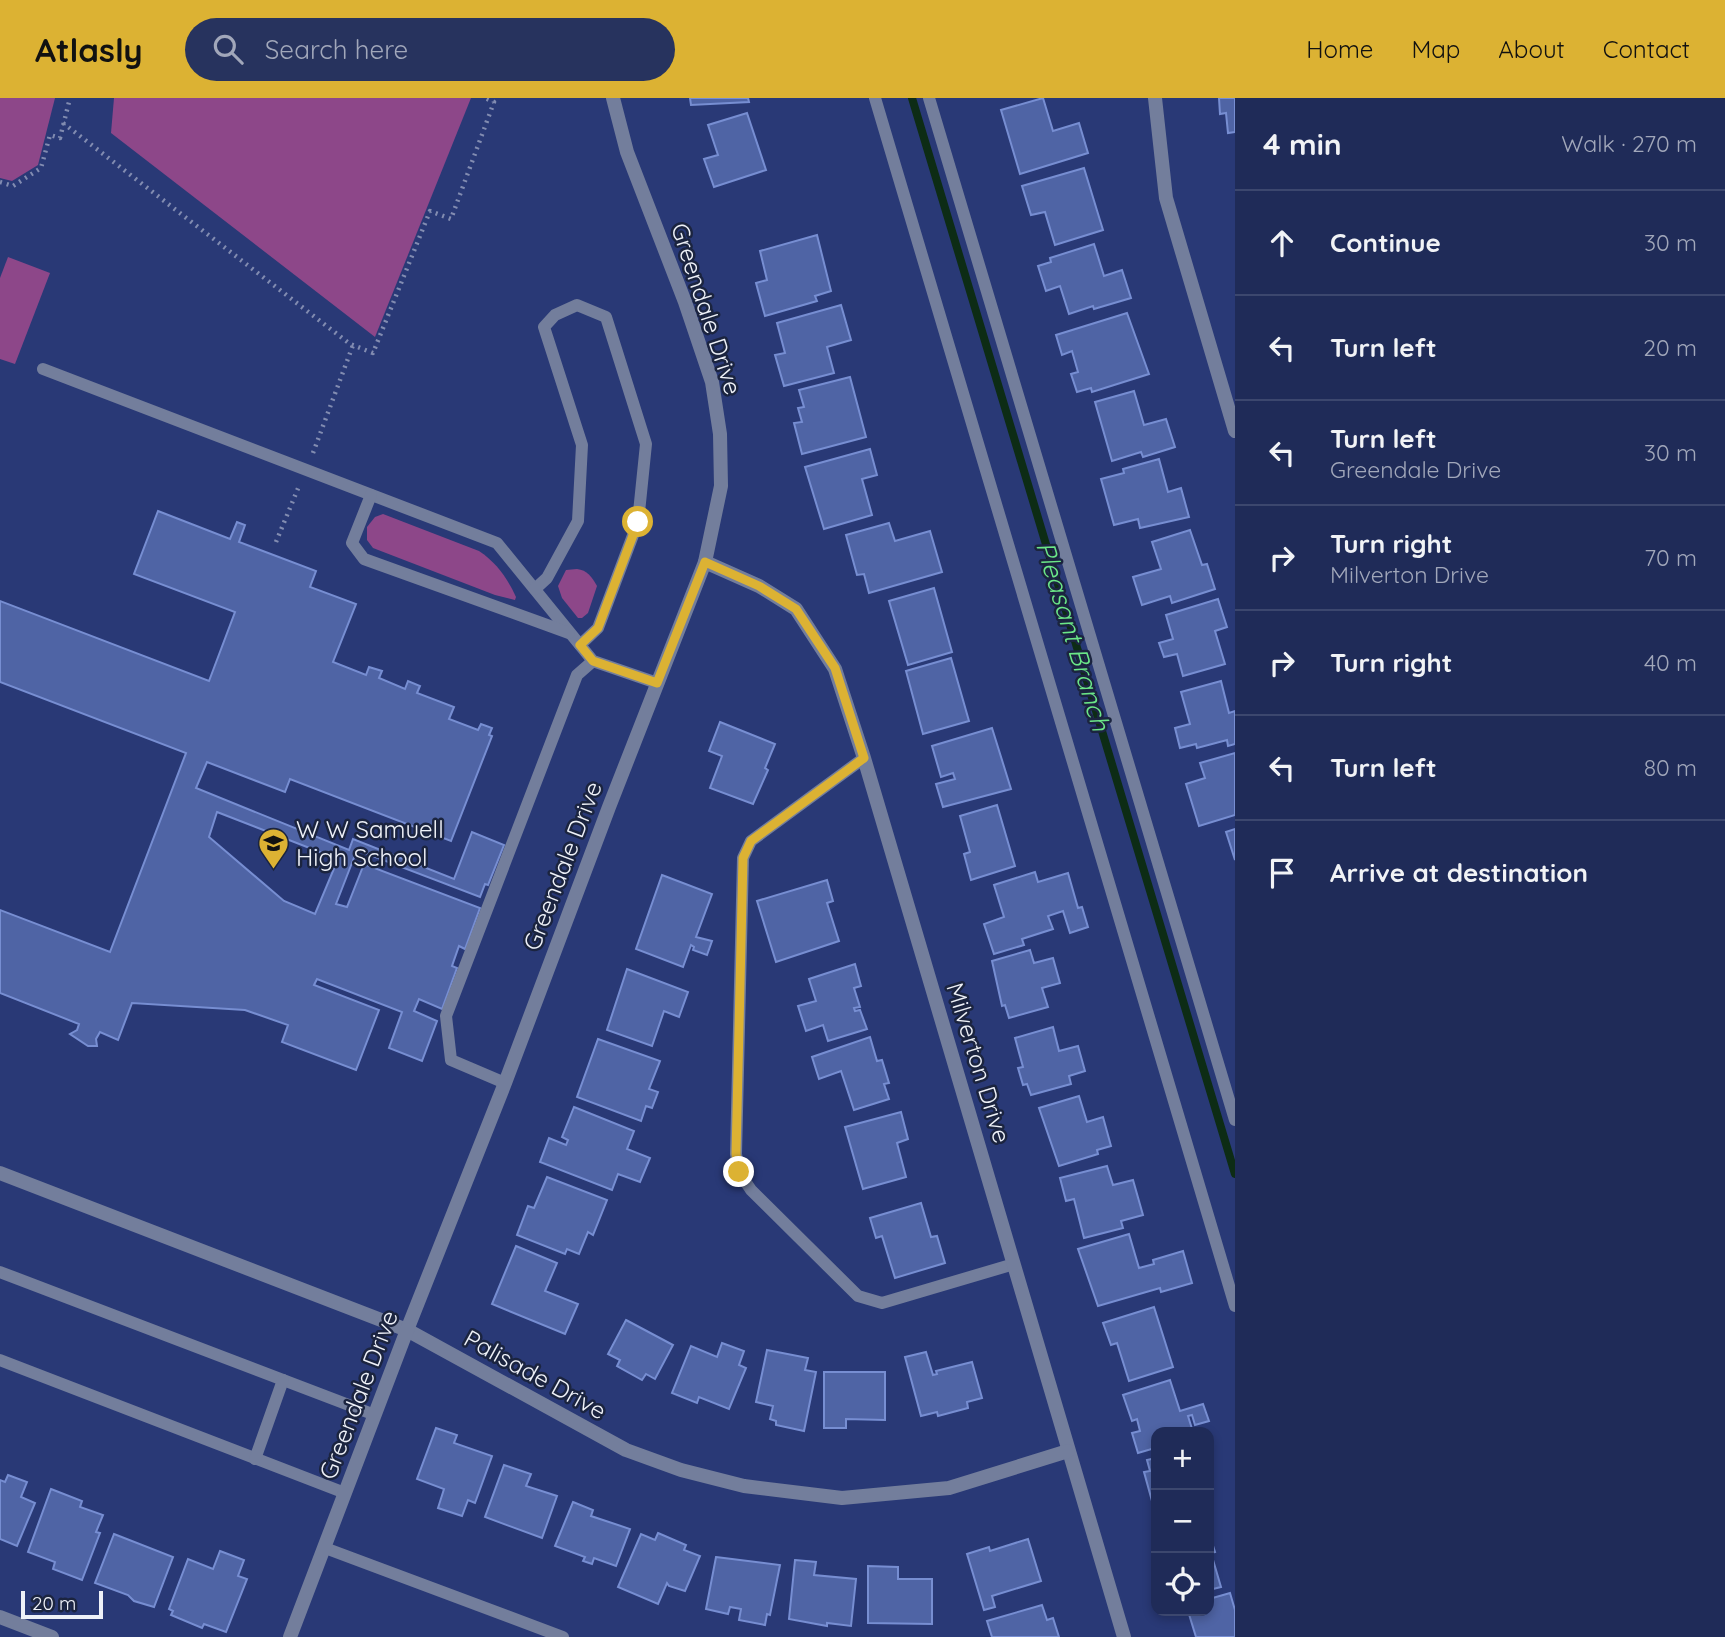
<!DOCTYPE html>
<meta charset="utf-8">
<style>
body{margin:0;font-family:Quicksand,sans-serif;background:#27335e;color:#f1f3f6}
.controls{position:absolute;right:21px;bottom:21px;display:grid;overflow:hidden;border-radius:14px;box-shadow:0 4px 10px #0003}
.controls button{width:63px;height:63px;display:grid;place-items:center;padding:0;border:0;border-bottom:2px solid #3c476e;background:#1f2b58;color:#f1f3f6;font:35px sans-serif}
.scale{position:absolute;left:21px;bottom:18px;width:82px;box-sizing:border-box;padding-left:7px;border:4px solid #eef1f8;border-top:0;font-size:19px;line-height:24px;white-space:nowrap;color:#eef1f8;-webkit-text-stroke:5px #1b243f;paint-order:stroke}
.stop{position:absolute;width:21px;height:21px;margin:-16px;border:5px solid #dcb233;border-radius:50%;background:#fff}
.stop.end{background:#dcb233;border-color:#fff;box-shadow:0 2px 7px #0008}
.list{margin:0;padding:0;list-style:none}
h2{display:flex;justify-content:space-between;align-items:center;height:91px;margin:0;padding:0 28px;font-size:30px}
h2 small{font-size:23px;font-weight:400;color:#a1a7ba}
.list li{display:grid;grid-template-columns:46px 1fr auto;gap:21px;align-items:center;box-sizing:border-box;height:105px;padding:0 28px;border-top:2px solid #3c476e}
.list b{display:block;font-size:26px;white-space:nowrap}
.list p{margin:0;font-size:23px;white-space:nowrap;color:#a1a7ba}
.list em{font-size:23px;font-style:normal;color:#a1a7ba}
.icon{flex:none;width:38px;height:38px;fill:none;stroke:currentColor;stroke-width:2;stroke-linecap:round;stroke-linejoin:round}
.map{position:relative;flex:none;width:1235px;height:1539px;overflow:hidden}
header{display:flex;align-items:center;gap:42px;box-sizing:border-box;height:98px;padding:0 35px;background:#dcb233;color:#111}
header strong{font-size:33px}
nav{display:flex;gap:38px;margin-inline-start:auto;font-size:24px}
.search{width:490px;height:63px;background:#27335e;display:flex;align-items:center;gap:18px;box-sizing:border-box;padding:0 24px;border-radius:38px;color:#a1a7ba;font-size:26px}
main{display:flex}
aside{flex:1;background:#1f2b58}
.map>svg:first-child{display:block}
.green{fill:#8d4789}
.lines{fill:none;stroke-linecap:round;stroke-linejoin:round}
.stream{stroke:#0d2c15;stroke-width:8}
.building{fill:#4f64a5;stroke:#778ed2;stroke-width:2;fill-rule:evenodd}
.path{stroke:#828cb1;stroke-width:4.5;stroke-dasharray:2 5;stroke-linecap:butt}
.lane{stroke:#737e9c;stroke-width:12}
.street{stroke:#737e9c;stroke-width:14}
.route{stroke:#dcb233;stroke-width:9}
.labels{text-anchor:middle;stroke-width:5;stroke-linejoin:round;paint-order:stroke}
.street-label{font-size:24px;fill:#eef1f8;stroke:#1b243f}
.poi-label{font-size:24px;fill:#eef1f8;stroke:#1b243f;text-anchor:start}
.water-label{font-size:26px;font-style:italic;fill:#6be788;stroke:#1b243f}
</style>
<header>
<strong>Atlasly</strong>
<div class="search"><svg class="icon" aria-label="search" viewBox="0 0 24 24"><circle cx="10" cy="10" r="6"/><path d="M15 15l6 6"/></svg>Search here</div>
<nav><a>Home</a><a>Map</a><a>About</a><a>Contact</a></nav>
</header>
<main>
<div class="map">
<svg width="1235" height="1539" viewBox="0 0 1235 1539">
<rect width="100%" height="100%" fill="#293976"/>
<g class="green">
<path d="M0,0h55l-17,67 -26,16 -12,-3z"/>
<path d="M114,0h357l-96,239 -264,-204z"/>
<path d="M8,159l42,16 -35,91 -15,-5v-81z"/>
<path d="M383,416l96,37c18,12 28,27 37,46l-1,3 -20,-5 -122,-47 -6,-8v-13l8,-10z"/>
<path d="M577,471c10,1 15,8 20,17l-9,27 -6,5h-4l-16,-20 -4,-12 8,-16z"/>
</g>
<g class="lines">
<path class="stream" d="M912,0l323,1076"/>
</g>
<g class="building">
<path d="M690,0h58l1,4 -58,3z"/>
<path d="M1043,0l10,33 26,-8 9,30 -68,21 -19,-64z"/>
<path d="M1219,0h16v34l-7,1 -2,-20 -6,1z"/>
<path d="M747,15l19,57 -52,17 -10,-28 14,-4 -10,-30z"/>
<path d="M1084,70l19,62 -48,15 -10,-33 -14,3 -9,-29z"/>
<path d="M817,137l14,56 -16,5 2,5 -52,15 -9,-33 11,-3 -7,-29z"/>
<path d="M1094,146l10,32 18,-6 9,28 -37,11 -1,-3 -24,8 -9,-28 -14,5 -8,-25 13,-4 -1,-4z"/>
<path d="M841,207l10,35 -24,7 7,26 -50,13 -9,-31 10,-2 -8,-30z"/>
<path d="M1127,215l22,61 -57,18 -1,-4 -14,4 -6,-18 7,-2 -6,-21 -10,4 -6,-20z"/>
<path d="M850,279l16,60 -64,17 -8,-31 8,-1 -4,-14 6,-1 -5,-17z"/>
<path d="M1134,293l10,34 22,-6 9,28 -32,10 -2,-5 -29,9 -17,-59z"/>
<path d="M870,351l7,26 -15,4 10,36 -48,14 -19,-62z"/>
<path d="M1159,361l9,33 13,-4 8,29 -49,11 -2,-9 -24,6 -13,-46 23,-6 -1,-4z"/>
<path d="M158,413l72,28 7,-17 8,3 -6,17 77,29 -6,16 46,17 -23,58 33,13 3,-8 13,4 -3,7 26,11 3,-8 12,5 -3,7 37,14 -5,12 29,11 3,-6 11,4 -3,7 3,1 -41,105 -161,-62 -5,13 -78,-30 -11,26 153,62 4,-11 101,40 18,-47 32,13 -16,40 -3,-1 -5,13 -123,-47 -21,54 11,3 17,-43 116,44 -15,41 -6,-3 -7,20 5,2 -15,41 -23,-10 -5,12 23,10 -15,40 -33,-13 13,-36 -85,-33 -3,6 65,25 -23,60 -74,-28 6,-17 -43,-15 -113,-7 -14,37 -18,-8 -4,7 1,7h-9l-18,-12 7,-4 2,-6 -79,-31v-83l110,42 76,-199 -186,-71v-81l209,80 26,-69 -101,-38zM217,714l121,47 -23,55 -31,-13 -75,-64z"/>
<path d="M889,425l6,18 35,-10 12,41 -73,21 -5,-19 -7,1 -11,-40z"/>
<path d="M1190,432l12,35 5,-1 8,25 -43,14 -2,-7 -28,9 -9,-28 28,-8 -9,-27z"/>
<path d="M934,490l18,64 -44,13 -19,-64z"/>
<path d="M1218,501l9,28 -12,4 10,33 -42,12 -6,-22 -13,3 -5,-14 14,-4 -7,-24z"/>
<path d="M951,560l18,63 -46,13 -17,-63z"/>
<path d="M1221,583l8,32 6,-2v33l-7,2 -1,-6 -30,8 -1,-4 -16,4 -5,-20 15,-4 -9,-32z"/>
<path d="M720,624l55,22 -10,24 3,2 -15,34 -43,-16 12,-32 -13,-5z"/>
<path d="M992,630l19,61 -68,18 -7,-23 19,-5 -2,-6 -12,4 -9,-31z"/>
<path d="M1235,655v62l-36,11 -13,-42 19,-6 -5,-15z"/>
<path d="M997,707l18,61 -44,14 -7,-26 6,-2 -10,-36z"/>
<path d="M1235,731v31l-9,-28z"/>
<path d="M1035,774l3,10 30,-9 10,35 4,-1 6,20 -18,6 -7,-22 -15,5 5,13 -31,10 2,6 -30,9 -10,-30 20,-7 -10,-32z"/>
<path d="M662,777l50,19 -16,43 16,4 -5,14 -14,-5 1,-3 -3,-2 -8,22 -47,-18z"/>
<path d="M827,782l6,21 -6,2 12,38 -63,21 -19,-61z"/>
<path d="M1030,852l4,13 19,-5 7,25 -18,5 6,19 -39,11 -4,-13 -3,1 -10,-45z"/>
<path d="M855,866l6,22 -7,2 6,19 -6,1 1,3 5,-1 7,19 -39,12 -5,-16 -17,6 -8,-25 18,-5 -7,-22z"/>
<path d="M627,871l61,23 -9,25 -15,-6 -12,35 -45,-16z"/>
<path d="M1053,929l6,24 19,-5 7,25 -16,5 2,8 -40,11 -4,-11 -4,1 -5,-17 5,-1 -8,-29z"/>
<path d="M870,939l7,24 5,-1 7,23 -5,1 5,15 -35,11 -13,-39 -22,8 -7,-22z"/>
<path d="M598,941l62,22 -11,28 9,3 -6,16 -6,-2 -5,15 -64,-24z"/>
<path d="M1079,998l8,26 16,-5 8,29 -14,4 1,4 -39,12 -20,-58z"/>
<path d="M574,1009l60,24 -7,18 23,9 -10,24 -22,-8 -6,16 -72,-28 9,-24 17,7 2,-5 -6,-3z"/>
<path d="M901,1014l7,27 -11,4 9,34 -43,12 -18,-62z"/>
<path d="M1107,1068l6,19 20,-5 10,35 -22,6 2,7 -39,10 -10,-39 -8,2 -6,-23z"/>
<path d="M547,1079l60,23 -14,35 -5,-3 -9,22 -12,-5 -2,5 -48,-19 11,-29 6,2z"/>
<path d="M921,1105l10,34 6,-1 8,27 -50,15 -13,-42 -6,2 -6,-20z"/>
<path d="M1129,1136l10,34 15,-4 -1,-4 30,-9 9,32 -31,9 -1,-4 -62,18 -20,-57z"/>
<path d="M516,1148l41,17 -12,28 33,13 -13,30 -73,-30z"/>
<path d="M1154,1209l19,60 -44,14 -12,-38 -6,2 -8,-22z"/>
<path d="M626,1222l47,25 -18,34 -9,-5 -4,6 -25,-14 3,-6 -12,-6z"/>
<path d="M722,1245l22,8 -5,14 7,3 -17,41 -30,-12 -2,6 -25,-10 19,-47 26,11z"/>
<path d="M767,1252l41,8 -3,12 11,2 -12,59 -28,-6v-4l-6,-2 3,-13 -17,-4z"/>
<path d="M926,1254l7,23 4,-1 -1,-3 36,-9 10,36 -15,4 1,6 -30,8 -1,-4 -16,4 -16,-59z"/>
<path d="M824,1274h61v48l-39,-1v9h-22z"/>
<path d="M1170,1282l10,31 23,-7 6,17 -14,4 -3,-10 -4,1 5,16h-37v20l-1,-4 -17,5 -6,-20 8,-2 -3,-12 -5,2 -9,-26z"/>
<path d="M436,1330l21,7 -3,8 38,13 -17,47 -7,-3 -6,16 -24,-8 6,-19 -27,-10z"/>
<path d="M1156,1360v42l-4,1 -8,-29 6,-1 -3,-11z"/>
<path d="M504,1367l27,9 -5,12 31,10 -15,42 -57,-21z"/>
<path d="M8,1377l19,7 -6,15 14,6 -18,43 -17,-7v-59l5,2z"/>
<path d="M51,1391l31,12 -2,6 23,8 -7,17 4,1 -18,47 -29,-11 2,-7 -27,-10z"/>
<path d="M573,1404l20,8 -2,6 39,13 -14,37 -22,-8 -2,6 -9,-3 2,-4 -30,-11z"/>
<path d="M658,1435l28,12 -2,5 16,6 -15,35 -16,-5 -2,-3 -9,21 -40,-17 23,-53 14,6z"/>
<path d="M1209,1435l6,19 -4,1 10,34 -12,3z"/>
<path d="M114,1436l59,23 -19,50 -20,-6 -6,-6 -33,-12z"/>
<path d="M1028,1441l13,42 -49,15 3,11 -11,3 -17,-56 22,-7 1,4z"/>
<path d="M220,1453l24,9 -6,16 9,3 -21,53 -22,-8 -2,4 -31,-13 2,-4 -4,-2 19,-50 25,10z"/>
<path d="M716,1459l64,8 -10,50 -3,-1 -2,11 -26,-5 2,-11 -11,-2 -2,7 -22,-5z"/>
<path d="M795,1462l21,2 -2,13 42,4 -5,47 -24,-3v3l-38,-7z"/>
<path d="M868,1468l30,1v12h34v45l-64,-1z"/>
<path d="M1230,1495l5,17v27h-39l-8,-26h21v-12z"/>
<path d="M1042,1507l5,15 6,-2 6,19h-67l-5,-16z"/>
</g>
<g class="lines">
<g class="path">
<path d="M63,25l287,221 23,9 57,-142 21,8 43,-117 -9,-4"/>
<path d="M0,84l13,4 28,-18 9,-33 10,3 10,-40"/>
<path d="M313,355l40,-108"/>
<path d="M276,444l23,-56"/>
</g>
<g class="lane">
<path d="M875,0l360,1208"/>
<path d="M929,0l306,1022"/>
<path d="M43,271l454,174 96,118 64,22"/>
<path d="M371,397l-19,48 12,16 205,74"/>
<path d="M535,491l12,-11 31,-57 4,-76 -38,-118 11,-12 22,-10 29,12 40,127 -8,78 -40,106 -18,17"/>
<path d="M864,660l-113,83 -8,17 -7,296 3,18 12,18 107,106 24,7 132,-39"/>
<path d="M505,985l-54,-23 -5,-44 131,-341 16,-14"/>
<path d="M0,1174l375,143"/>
<path d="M0,1262l345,133"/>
<path d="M255,1361l28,-79"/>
<path d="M325,1450l238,89"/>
</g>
<g class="street">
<path d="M1155,0l11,100 69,233"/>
<path d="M705,464l54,24 37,23 39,60 29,89 260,879"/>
<path d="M0,1075l407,157 219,120 55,20 63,16 98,12 107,-10 119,-37"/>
<path d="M0,1519l52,20"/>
<path d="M290,1539l117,-307 98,-247 104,-276 96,-245 16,-76 -1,-52 -8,-52 -27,-80 -58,-150 -14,-54"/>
</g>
</g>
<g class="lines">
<path class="route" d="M638,424l-40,106 -18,17 13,16 64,22 48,-121 54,24 37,23 39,59 29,90 -113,83 -8,17 -7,296 3,18"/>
</g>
<defs>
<symbol id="school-pin" viewBox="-11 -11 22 30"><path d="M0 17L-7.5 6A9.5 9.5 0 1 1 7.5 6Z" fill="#dcb233" stroke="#1b243f"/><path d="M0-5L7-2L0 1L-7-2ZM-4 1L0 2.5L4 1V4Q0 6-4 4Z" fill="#111"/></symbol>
</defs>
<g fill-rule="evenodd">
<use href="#school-pin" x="256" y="728" width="35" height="47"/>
</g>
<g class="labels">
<g class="street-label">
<text transform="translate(706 211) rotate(72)" y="8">Greendale Drive</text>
<text transform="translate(563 768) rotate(-69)" y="8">Greendale Drive</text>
<text transform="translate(978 965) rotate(73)" y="8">Milverton Drive</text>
<text transform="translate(535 1277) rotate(29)" y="8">Palisade Drive</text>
<text transform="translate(359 1297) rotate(-69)" y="8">Greendale Drive</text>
</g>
<g class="poi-label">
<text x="296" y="740">W W Samuell<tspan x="296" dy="28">High School</tspan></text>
</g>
<g class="water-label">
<text transform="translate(1073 538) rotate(73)" y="9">Pleasant Branch</text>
</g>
</g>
</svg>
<div class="controls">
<button>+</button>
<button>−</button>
<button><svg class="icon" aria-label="locate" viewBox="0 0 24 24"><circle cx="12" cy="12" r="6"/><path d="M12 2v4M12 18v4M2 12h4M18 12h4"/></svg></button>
</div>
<div class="scale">20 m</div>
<div class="stop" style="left:638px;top:424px"></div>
<div class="stop end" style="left:739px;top:1074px"></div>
</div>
<aside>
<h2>4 min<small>Walk · 270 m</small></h2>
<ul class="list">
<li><svg class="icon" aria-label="ahead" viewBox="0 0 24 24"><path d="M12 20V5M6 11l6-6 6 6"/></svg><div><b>Continue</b></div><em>30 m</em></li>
<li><svg class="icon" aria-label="left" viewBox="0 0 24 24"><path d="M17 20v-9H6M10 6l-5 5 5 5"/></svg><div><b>Turn left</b></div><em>20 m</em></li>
<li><svg class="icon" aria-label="left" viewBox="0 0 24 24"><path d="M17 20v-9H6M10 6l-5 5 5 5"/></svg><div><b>Turn left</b><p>Greendale Drive</p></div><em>30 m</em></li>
<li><svg class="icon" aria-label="right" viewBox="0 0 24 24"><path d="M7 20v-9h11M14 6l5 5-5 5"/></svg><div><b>Turn right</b><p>Milverton Drive</p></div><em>70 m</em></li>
<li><svg class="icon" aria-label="right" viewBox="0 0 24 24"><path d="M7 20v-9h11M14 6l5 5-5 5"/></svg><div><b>Turn right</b></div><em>40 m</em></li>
<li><svg class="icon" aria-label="left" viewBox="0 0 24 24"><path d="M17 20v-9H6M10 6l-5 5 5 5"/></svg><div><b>Turn left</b></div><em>80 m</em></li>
<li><svg class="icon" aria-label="arrive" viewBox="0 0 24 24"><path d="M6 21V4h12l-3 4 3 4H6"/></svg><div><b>Arrive at destination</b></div></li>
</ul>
</aside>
</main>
